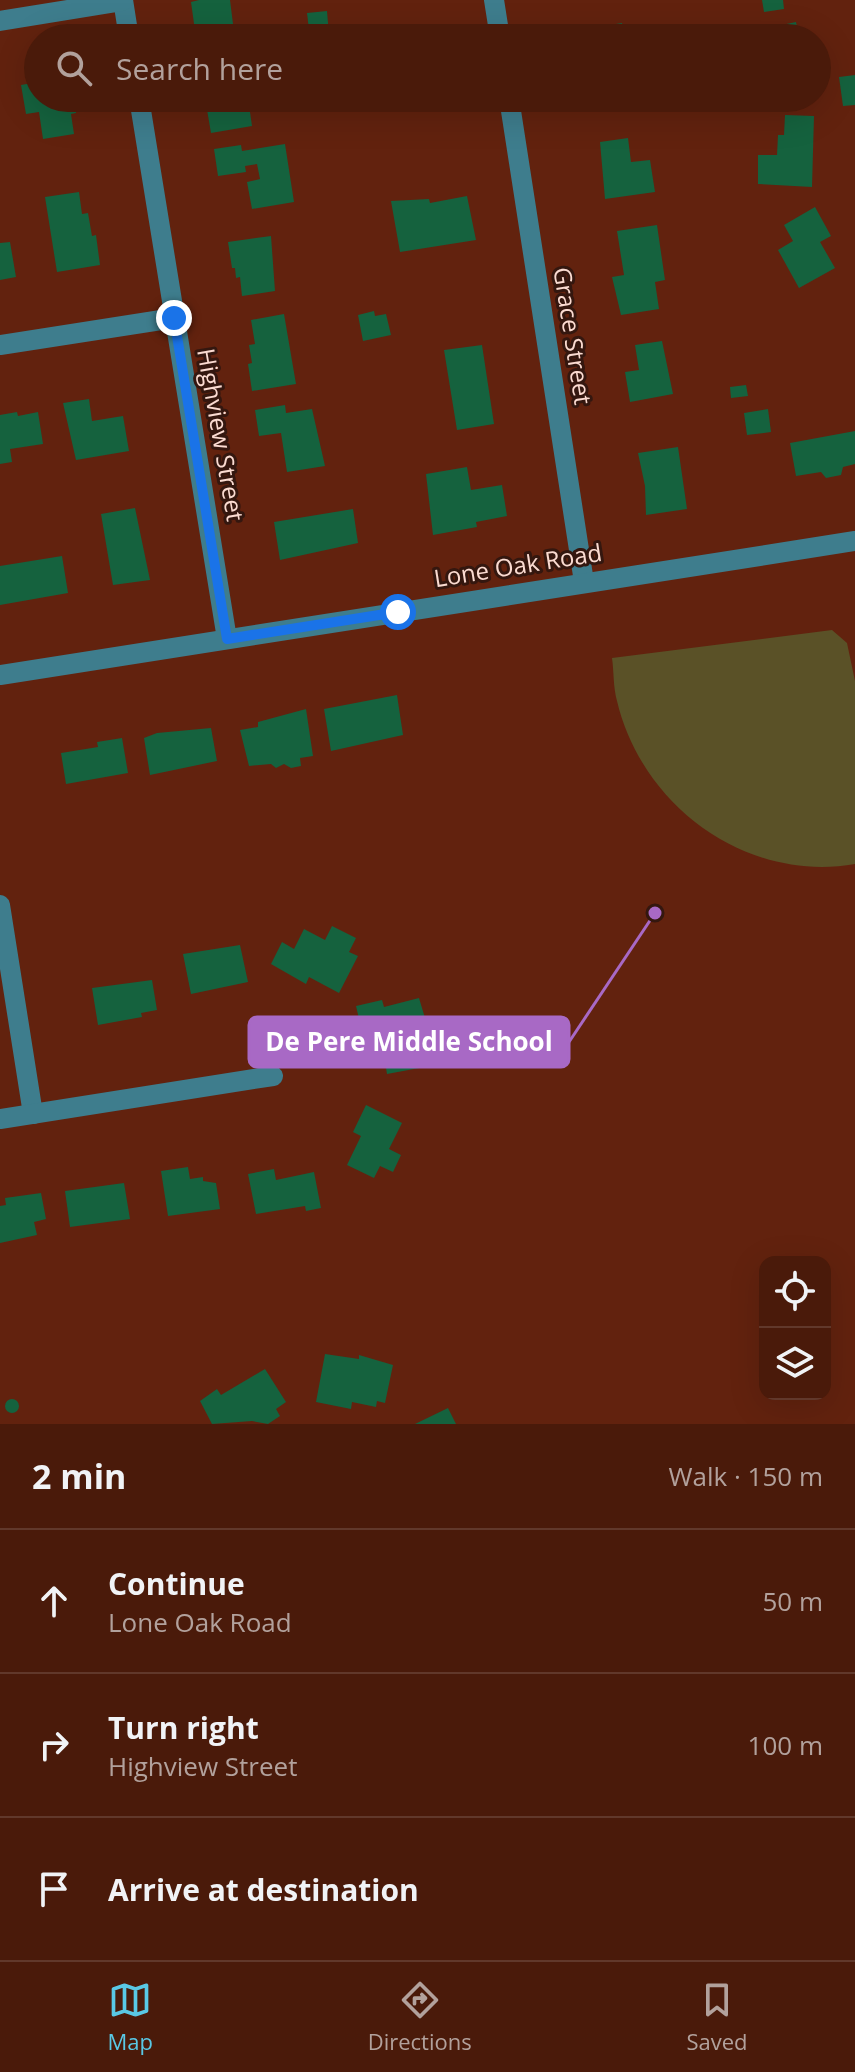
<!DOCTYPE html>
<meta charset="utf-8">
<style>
body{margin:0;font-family:"Open Sans",sans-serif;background:#542718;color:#f1f3f6}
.controls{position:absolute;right:24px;bottom:24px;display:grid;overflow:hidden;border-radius:16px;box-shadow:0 8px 32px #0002}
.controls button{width:72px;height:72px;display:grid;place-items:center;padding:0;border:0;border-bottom:2px solid #61382b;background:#4a1a0a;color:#f1f3f6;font:40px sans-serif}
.stop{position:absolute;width:24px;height:24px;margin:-18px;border:6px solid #1a73e8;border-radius:50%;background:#fff}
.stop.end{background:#1a73e8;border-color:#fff;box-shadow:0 2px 8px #0008}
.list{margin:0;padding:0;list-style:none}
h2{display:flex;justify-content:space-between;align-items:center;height:104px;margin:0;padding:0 32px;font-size:34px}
h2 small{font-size:26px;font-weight:400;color:#b2a19c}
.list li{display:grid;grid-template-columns:52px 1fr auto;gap:24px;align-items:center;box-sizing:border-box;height:144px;padding:0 32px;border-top:2px solid #61382b}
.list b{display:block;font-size:30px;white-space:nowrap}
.list p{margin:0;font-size:26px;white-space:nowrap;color:#b2a19c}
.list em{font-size:26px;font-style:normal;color:#b2a19c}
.icon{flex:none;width:44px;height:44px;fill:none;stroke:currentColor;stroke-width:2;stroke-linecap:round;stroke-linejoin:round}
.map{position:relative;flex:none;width:855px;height:1424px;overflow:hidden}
.search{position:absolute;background:#4a1a0a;box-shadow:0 8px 32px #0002;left:24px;right:24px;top:24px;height:88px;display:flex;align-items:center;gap:20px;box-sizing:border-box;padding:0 28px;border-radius:44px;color:#b2a19c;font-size:30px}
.sheet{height:536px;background:#4a1a0a}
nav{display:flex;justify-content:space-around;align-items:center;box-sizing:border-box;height:112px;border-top:2px solid #61382b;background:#4a1a0a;font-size:22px;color:#b2a19c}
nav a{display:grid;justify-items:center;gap:4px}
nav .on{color:#59c8e5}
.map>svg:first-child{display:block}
.pitch{fill:#5a5127}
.building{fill:#15623e}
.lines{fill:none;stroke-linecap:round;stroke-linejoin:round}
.minor{stroke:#3e7d8d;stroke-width:20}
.route{stroke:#1a73e8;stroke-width:10}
.labels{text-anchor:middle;stroke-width:6;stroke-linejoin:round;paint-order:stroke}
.street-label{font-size:24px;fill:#fbdbd1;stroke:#34170f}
.leader{fill:none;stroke:#a869c5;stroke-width:3}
.callout-dot{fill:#a869c5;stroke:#34170f;stroke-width:3}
.callout{fill:#a869c5;stroke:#a869c5;stroke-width:3}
.callout-label{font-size:26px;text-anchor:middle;font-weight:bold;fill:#fff}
</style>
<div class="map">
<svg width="855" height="1424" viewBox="0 0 855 1424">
<rect width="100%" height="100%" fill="#62220e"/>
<path class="pitch" d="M832,630l15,13 8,38v183c-109,19 -213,-58 -238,-163 -4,-14 -3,-29 -5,-43z"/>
<g class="building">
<path d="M199,0h31l3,24 -11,2 2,11 -28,1 -5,-36z"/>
<path d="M762,0h21l1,9 -20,3z"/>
<path d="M327,11l2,24 -19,3 -3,-25z"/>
<path d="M796,22l3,16h-30l-2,-10z"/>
<path d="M622,23l3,15h-38l-2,-9z"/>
<path d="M444,33l1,5h-21v-2z"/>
<path d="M855,75v30l-12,1 -4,-29z"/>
<path d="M38,82v16h36l2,15 -5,1 3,20 -31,5 -4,-27 -13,2 -5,-29z"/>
<path d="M205,98h43l4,28 -41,7z"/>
<path d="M785,115l29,1 -2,71 -54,-3v-29h19l1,-20h6z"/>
<path d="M628,138l3,24 19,-2 5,32 -50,7 -5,-57z"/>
<path d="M285,144l9,58 -42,7 -5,-27 13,-3 -3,-15 -12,2 1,6 -28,4 -4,-27 27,-4 1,6z"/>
<path d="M79,192l3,22 6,-1 4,23 4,-1 4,30 -43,7 -12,-75z"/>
<path d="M467,196l9,44 -76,12 -9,-51 38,-2 1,4z"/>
<path d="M815,207l16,29 -11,6 15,26 -36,20 -21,-38 15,-9 -9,-16z"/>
<path d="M657,225l8,55 -10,2 4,27 -38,6 -9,-38 12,-2 -7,-44z"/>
<path d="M271,236l4,55 -33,5 -2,-19 -4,1 -1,-10h-3l-4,-26z"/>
<path d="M10,242l6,35 -16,3v-37z"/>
<path d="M374,311l1,5 11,-2 5,21 -28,6 -5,-26z"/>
<path d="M284,314l12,70 -44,7 -4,-27 4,-1 -3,-18 6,-1 -4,-24z"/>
<path d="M662,341l11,53 -43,8 -5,-30 14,-2 -4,-25z"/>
<path d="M482,345l12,79 -37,6 -13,-80z"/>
<path d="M746,385l2,11 -17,2 -1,-11z"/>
<path d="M89,399l3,22 31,-5 6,35 -53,9 -13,-57z"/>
<path d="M285,405l1,8 26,-4 13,57 -38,6 -6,-39 -22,3 -4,-26z"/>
<path d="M768,409l3,23 -24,3 -3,-22z"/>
<path d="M17,412l1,4 20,-4 5,32 -33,5 2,13 -12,2v-49z"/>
<path d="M855,431v33l-12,3 -2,8 -15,3 -5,-6 -25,4 -6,-33z"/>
<path d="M678,447l9,62 -41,6 -1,-29 -7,-33z"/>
<path d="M467,467l4,23 31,-5 5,31 -31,6 1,5 -44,8 -7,-61z"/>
<path d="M135,508l15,72 -37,5 -12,-71z"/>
<path d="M353,509l5,34 -78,17 -6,-38z"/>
<path d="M62,556l6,37 -68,12v-39z"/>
<path d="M397,695l6,40 -72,16 -7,-42z"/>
<path d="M306,709l7,47 -13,2 1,8 -10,2 -7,-4 -8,4 -5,-4 -22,2 -9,-36 18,-3v-5z"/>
<path d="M211,728l6,33 -67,14 -6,-37 13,-5z"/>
<path d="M122,738l6,35 -62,11 -5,-31 37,-6 -1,-5z"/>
<path d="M332,926l24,12 -7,14 9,4 -19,37 -30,-16 -3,7 -35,-20 11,-22 12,7 10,-20 21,11z"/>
<path d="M240,945l8,37 -57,12 -8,-40z"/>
<path d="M152,980l5,30 -16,3 1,4 -44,8 -6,-37z"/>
<path d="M419,998l6,20 -7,2 12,46 -43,8 -2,-12 -5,1 -4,-26 -12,3 -8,-34 26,-6 2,7z"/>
<path d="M366,1105l36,18 -13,26 12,6 -8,17 -13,-6 -6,12 -27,-13 14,-29 -8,-4z"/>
<path d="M188,1167l2,12 13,-2v4l13,2 4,26 -52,7 -7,-45z"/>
<path d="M274,1169l2,11 38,-8 7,36 -15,3 -1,-5 -49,8 -8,-40z"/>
<path d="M124,1183l6,36 -60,8 -5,-36z"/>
<path d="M41,1193l5,26 -12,3 3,13 -37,8v-37l6,-1 -1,-7z"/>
<path d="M325,1354l34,5v-4l34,10 -8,38 -8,-2 -1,6 -24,-5 -1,7 -35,-7z"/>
<path d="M265,1369l21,33 -10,7 4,7 -12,8 -16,-3 -40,3 -12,-23 17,-12 4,6z"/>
<circle cx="12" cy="1406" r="7"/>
<path d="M448,1408l8,16h-41z"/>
</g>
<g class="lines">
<g class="minor">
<path d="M123,0l6,38"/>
<path d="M494,0l6,38"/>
<path d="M0,21l123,-20"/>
<path d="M139,98l88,541"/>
<path d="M509,98l75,484"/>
<path d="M0,345l174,-27"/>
<path d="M0,675l855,-134"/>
<path d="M0,905l33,209"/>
<path d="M0,1119l273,-43"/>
</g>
</g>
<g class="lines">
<path class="route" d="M174,318l53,321 171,-27"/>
</g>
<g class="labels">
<g class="street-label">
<text transform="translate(572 336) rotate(81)" y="8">Grace Street</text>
<text transform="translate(220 435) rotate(80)" y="8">Highview Street</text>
<text transform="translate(518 566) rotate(-9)" y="8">Lone Oak Road</text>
</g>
</g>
<path class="leader" d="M655 913L569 1042"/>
<circle class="callout-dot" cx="655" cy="913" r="8"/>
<rect class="callout" x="249" y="1017" width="320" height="50" rx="8"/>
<g class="callout-label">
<text x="409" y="1051">De Pere Middle School</text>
</g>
</svg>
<div class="controls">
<button><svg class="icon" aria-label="locate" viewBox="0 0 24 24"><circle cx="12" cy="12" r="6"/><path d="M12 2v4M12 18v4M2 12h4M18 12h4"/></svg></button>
<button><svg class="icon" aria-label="layers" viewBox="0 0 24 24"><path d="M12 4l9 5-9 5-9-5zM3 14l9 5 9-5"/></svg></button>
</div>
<div class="stop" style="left:398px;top:612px"></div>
<div class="stop end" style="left:174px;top:318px"></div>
<div class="search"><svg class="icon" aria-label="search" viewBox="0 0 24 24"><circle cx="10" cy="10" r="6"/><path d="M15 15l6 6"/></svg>Search here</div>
</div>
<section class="sheet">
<h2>2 min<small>Walk · 150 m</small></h2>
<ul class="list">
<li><svg class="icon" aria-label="ahead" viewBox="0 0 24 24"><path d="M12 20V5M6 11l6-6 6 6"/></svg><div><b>Continue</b><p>Lone Oak Road</p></div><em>50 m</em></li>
<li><svg class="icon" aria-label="right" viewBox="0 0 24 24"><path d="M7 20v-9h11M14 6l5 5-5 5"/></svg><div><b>Turn right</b><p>Highview Street</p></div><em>100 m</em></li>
<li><svg class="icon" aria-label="arrive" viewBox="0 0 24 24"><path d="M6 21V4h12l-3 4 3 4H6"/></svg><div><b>Arrive at destination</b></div></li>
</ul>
</section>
<nav>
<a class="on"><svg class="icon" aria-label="map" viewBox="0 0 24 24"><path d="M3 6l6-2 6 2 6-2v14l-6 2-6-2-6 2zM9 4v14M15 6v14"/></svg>Map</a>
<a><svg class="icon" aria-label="directions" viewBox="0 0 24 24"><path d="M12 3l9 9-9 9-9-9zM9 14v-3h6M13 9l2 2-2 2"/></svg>Directions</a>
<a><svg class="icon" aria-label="saved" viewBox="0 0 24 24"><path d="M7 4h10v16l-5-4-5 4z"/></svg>Saved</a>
</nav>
